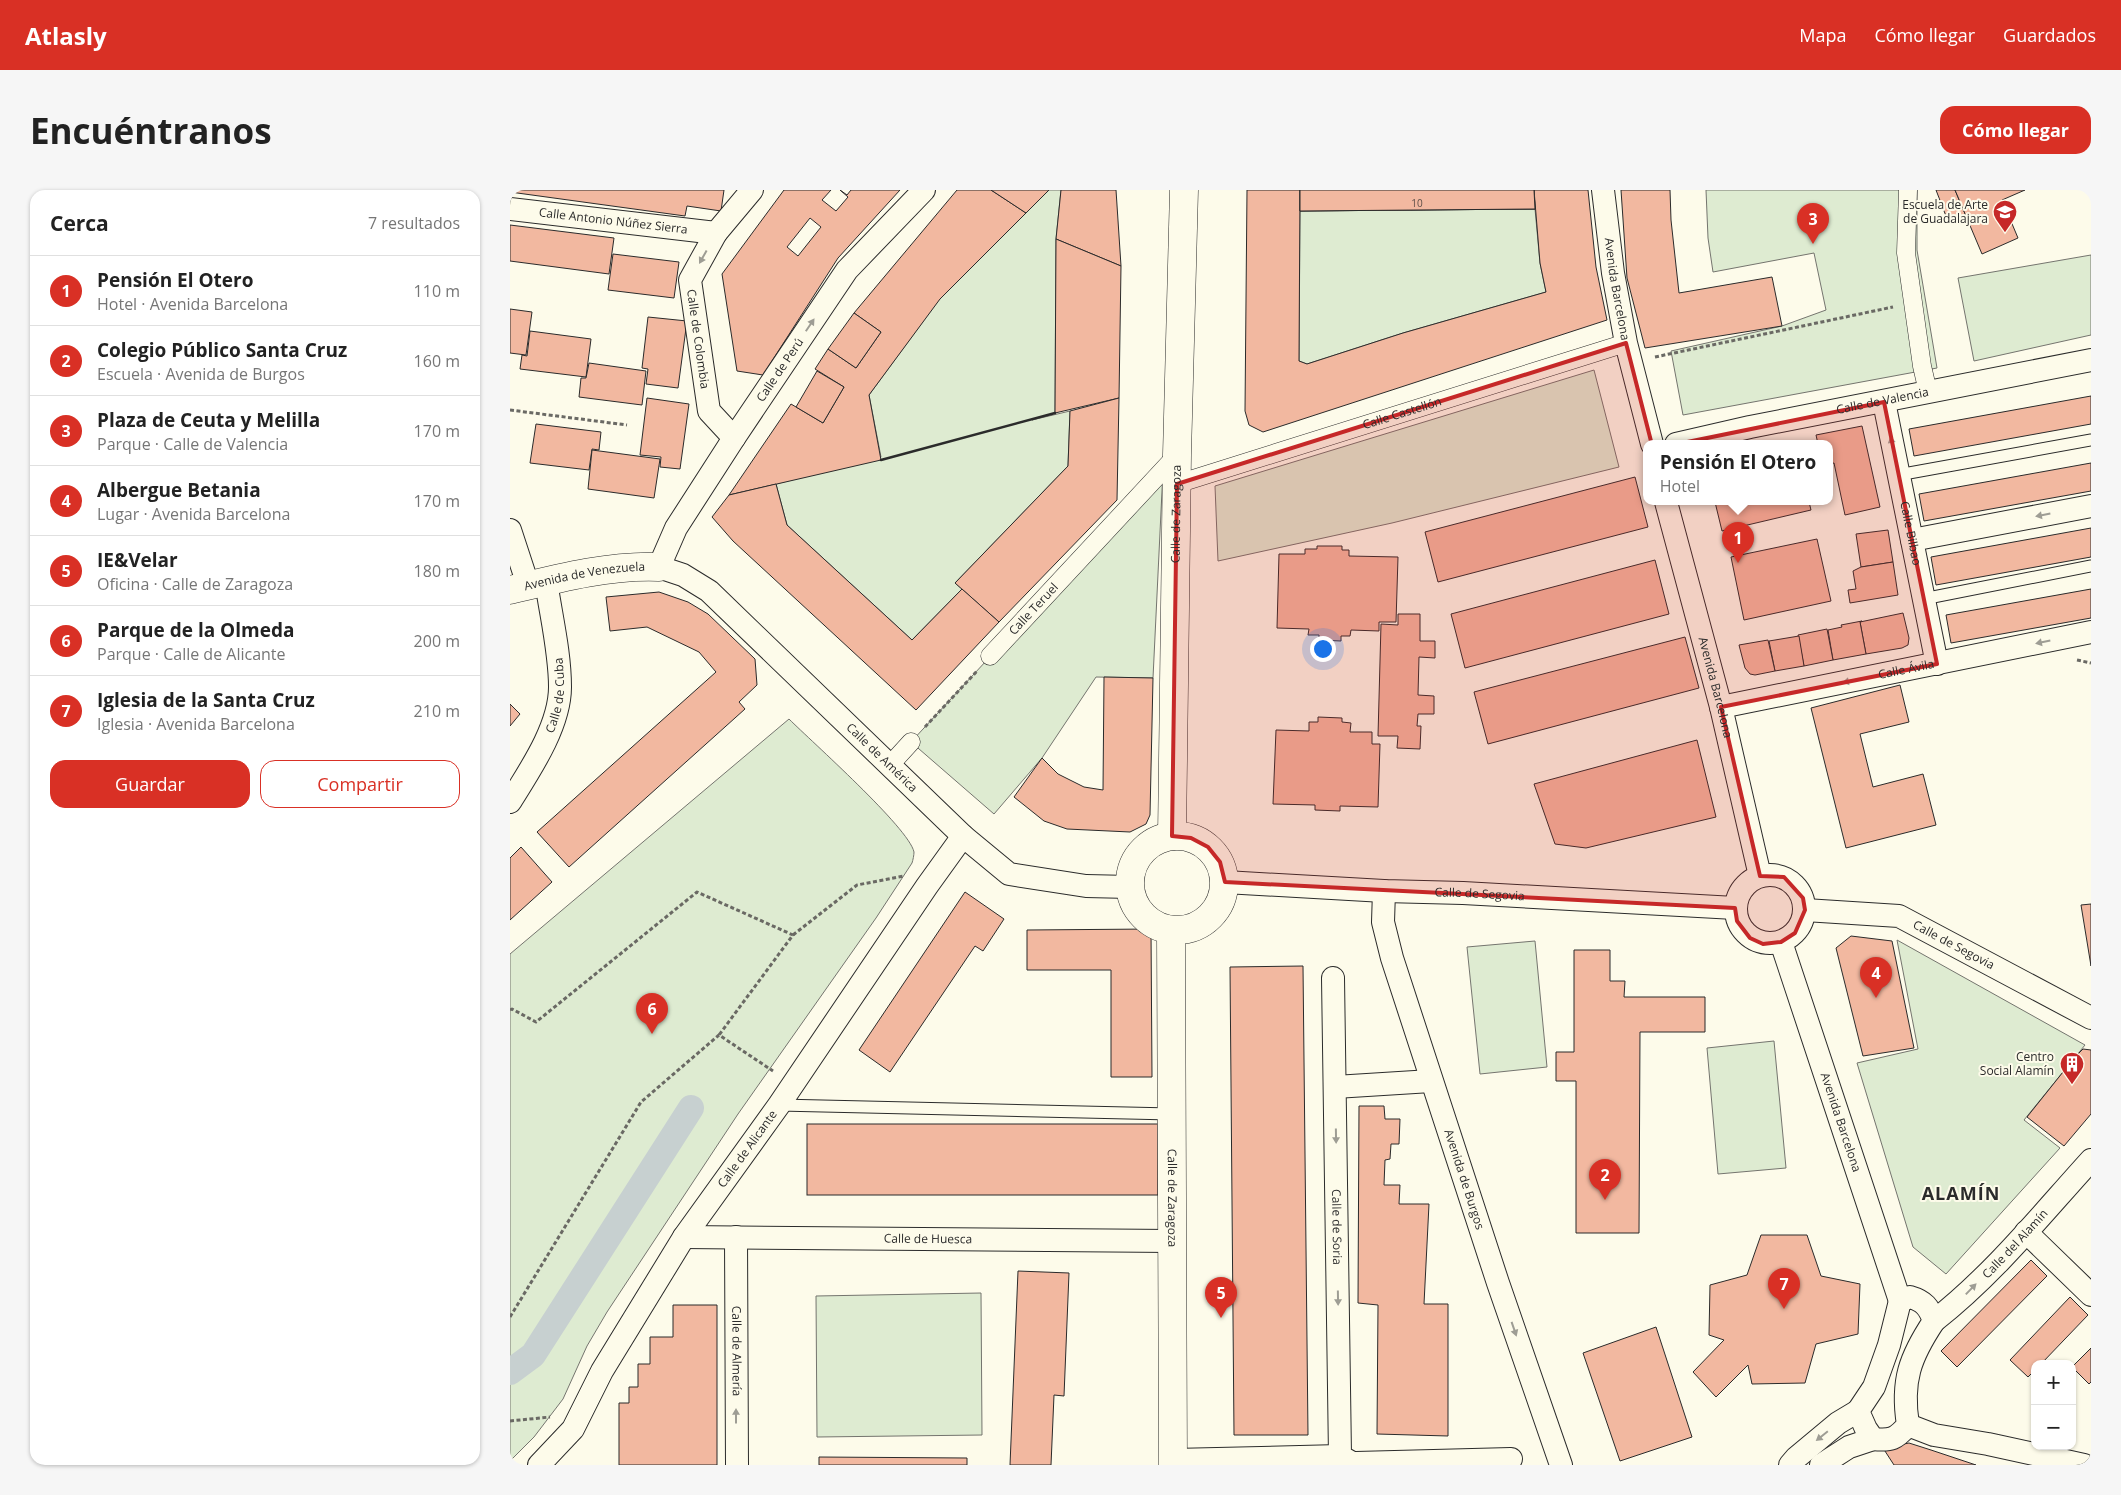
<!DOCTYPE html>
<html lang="es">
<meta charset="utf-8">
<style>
body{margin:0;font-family:"Open Sans",sans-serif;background:#f6f6f6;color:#222}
.controls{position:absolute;right:15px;bottom:15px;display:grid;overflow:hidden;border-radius:10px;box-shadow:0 1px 4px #0004}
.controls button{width:45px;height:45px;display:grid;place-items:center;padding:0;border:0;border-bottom:1px solid #e0e0e0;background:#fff;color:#222;font:25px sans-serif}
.you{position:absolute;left:812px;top:458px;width:18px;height:18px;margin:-12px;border:4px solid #fff;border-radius:50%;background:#1a73e8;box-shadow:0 0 0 8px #1a73e833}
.badge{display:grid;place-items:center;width:32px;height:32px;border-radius:50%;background:#d93025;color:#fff;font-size:16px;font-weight:700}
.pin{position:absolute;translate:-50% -41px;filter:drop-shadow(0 1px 2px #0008)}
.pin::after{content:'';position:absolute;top:26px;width:18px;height:15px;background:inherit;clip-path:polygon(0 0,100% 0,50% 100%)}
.popup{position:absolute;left:1133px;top:250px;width:190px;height:65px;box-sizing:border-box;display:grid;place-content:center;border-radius:10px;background:#fff;filter:drop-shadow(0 1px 4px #0005);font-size:16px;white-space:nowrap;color:#767676}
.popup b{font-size:19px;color:#222}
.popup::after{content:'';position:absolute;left:50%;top:100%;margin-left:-10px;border:10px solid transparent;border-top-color:#fff}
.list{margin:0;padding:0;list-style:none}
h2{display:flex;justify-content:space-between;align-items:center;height:65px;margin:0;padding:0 20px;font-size:21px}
h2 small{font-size:16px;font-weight:400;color:#767676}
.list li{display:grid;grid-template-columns:32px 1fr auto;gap:15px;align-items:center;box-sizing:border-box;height:70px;padding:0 20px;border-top:1px solid #e0e0e0}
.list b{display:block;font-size:19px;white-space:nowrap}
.list p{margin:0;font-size:16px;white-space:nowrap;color:#767676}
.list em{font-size:16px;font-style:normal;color:#767676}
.actions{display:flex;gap:10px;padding:15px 20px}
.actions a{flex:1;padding:11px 0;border:1px solid #d93025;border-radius:15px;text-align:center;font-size:18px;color:#d93025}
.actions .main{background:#d93025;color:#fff}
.map{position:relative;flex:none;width:1581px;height:1275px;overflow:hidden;border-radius:15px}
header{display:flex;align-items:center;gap:30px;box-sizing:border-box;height:70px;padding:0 25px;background:#d93025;color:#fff}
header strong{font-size:24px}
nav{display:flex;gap:28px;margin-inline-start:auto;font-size:18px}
.intro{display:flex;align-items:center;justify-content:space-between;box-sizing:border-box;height:120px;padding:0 30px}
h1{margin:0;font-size:35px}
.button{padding:12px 22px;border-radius:15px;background:#d93025;color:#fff;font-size:18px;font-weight:700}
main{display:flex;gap:30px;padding:0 30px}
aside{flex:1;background:#fff;border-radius:15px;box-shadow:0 1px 4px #0004}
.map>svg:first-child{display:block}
.green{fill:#deebd1;stroke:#74746e}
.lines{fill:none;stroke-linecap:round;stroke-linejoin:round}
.canal{stroke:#c7d0d0;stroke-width:26}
.building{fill:#f2b8a0;stroke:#2b2b2b;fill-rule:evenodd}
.service-casing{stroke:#2b2b2b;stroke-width:13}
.pedestrian-casing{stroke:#2b2b2b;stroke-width:19}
.minor-casing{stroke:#2b2b2b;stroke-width:24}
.tertiary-casing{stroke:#2b2b2b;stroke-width:29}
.path{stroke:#6a6964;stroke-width:3;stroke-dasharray:4 2.5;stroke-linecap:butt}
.service{stroke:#fdfbea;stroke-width:11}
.pedestrian{stroke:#fdfbea;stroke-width:18}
.minor{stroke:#fdfbea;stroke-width:22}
.tertiary{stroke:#fdfbea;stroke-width:28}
.wall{stroke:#2b2b2b;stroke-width:2.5}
.oneway{fill:#9e9d94}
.marked{fill:#c62828;fill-opacity:0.2;stroke:#c62828;stroke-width:4;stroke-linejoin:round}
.labels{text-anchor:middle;stroke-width:4;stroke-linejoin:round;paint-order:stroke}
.number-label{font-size:10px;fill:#5d4e48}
.poi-label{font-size:12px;fill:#2b2b2b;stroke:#fdfbea;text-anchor:end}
.street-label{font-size:12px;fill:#2b2b2b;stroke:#fdfbea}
.district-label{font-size:18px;font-weight:bold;letter-spacing:1px;fill:#2b2b2b;stroke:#fdfbea}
</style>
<header>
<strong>Atlasly</strong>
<nav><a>Mapa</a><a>Cómo llegar</a><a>Guardados</a></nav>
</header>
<div class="intro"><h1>Encuéntranos</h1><a class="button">Cómo llegar</a></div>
<main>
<aside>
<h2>Cerca<small>7 resultados</small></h2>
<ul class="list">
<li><span class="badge">1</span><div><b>Pensión El Otero</b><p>Hotel · Avenida Barcelona</p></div><em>110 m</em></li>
<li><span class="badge">2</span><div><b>Colegio Público Santa Cruz</b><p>Escuela · Avenida de Burgos</p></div><em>160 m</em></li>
<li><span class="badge">3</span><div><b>Plaza de Ceuta y Melilla</b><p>Parque · Calle de Valencia</p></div><em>170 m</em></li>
<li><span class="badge">4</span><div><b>Albergue Betania</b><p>Lugar · Avenida Barcelona</p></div><em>170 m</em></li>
<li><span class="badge">5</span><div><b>IE&amp;Velar</b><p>Oficina · Calle de Zaragoza</p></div><em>180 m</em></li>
<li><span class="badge">6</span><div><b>Parque de la Olmeda</b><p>Parque · Calle de Alicante</p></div><em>200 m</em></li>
<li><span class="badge">7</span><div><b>Iglesia de la Santa Cruz</b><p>Iglesia · Avenida Barcelona</p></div><em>210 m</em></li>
</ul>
<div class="actions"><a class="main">Guardar</a><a>Compartir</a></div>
</aside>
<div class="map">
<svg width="1581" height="1275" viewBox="0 0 1581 1275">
<rect width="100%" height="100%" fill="#fdfbea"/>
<g class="green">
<path d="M539,0h12l-5,49 -1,174 -23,7 38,-9 -2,55 -113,117 7,6 -50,51 -125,-115 -11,-41 105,-27 -12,-62 71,-97z"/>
<path d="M1196,0h211v60l20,118 -254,47 -12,-64 111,-25 44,-16 -12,-57 -101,19 -5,-34z"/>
<path d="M1025,19l5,54 6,29 -143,41 -96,31 -8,-3 1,-150z"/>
<path d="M1581,65v80l-117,26 -16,-83z"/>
<path d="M1084,180l25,97 -227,56 -174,38 -3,-75z"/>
<path d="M653,280l-10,208 -57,-1 -54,81 -48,56 -83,-72z"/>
<path d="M279,529c22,22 120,109 125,133 0,3 -1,8 -2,11l-36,55 -138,196 -131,198 -20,34 -24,53 -29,38 -24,24v-507z"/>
<path d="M1387,750l188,105 -61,75 36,28 -114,126 -33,-27 -56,-184 61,-14z"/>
<path d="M1025,751l12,126 -67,7 -13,-127z"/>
<path d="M1264,851l12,127 -68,6 -11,-126z"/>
<path d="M471,1103l1,142 -165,2 -1,-141z"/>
</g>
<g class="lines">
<path class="canal" d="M0,1182l23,-17 158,-247"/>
</g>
<g class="building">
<path d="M0,0h214l-3,21 -34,-5 -2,10 -175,-24z"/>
<path d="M274,0h47l-9,10 14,11 12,-14 -8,-7 7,5 4,-5h49l-62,68 -75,117 -26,-4 -15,-97zM300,28l11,9 -23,29 -11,-9z"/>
<path d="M447,0h34l35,23 -86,86 -71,96 12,65 -152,35 62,-91 32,19 21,-36 -29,-18 13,-20 28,19 25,-36 -27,-19z"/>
<path d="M481,0h58l-23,23z"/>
<path d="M551,0h55l5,76 -65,-27z"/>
<path d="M737,0h53l-1,171 8,3 96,-31 143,-41 -6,-29 -6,-73h54l8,77 11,53 -344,112 -14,-7 -4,-14z"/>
<path d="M790,0h234l1,19 -235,2z"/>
<path d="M790,0h234l1,19 -235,2z"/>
<path d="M1111,0h49l1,30 8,73 93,-16 10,49 -137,22 -18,-70z"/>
<path d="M1426,0h19l11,26 -17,8z"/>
<path d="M1445,0h70l-23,10 16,38 -36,16z"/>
<path d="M0,35l104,13 -5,36 -99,-13z"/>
<path d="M546,49l65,27 -2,132 -64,15z"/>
<path d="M103,64l66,8 -5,36 -66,-8z"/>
<path d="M0,119l22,3 -6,43 -16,-2z"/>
<path d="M344,123l27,19 -25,36 -28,-19z"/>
<path d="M138,127l39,4 -9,67 -32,-4 2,-15 -6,-1z"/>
<path d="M20,141l61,8 -5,38 -66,-8 2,-14 5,1z"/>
<path d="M79,173l57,8 -4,34 -63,-8 2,-19h5z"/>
<path d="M307,181l27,16 -21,36 -27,-16z"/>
<path d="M1581,206v28l-177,32 -5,-27z"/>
<path d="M137,208l42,6 -9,65 -20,-2 1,-10 -21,-2z"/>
<path d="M609,208l-2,102 -118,122 -44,-39 113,-117 2,-55z"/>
<path d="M26,234l65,8 -2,18 -7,-1 -3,21 -59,-7z"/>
<path d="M1352,236l18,81 -35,8 -11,-52 -5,1v-20h-11l-2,-9z"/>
<path d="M82,260l68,9 -6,39 -66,-9z"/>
<path d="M1581,273v28l-167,30 -5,-27z"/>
<path d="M1125,287l13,50 -210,55 -13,-50z"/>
<path d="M266,294l11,41 125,115 50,-51 37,33 -83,88 -183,-169 -21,-24 17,-22z"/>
<path d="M1205,312h94l2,8 -89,21z"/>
<path d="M1581,338v29l-155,28 -5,-28z"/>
<path d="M1378,340l5,32 -32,5 -5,-33z"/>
<path d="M1307,349l14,62 -87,19 -13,-63z"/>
<path d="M807,356h25v4h7v6l49,1 -2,65h-17v9l-28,-1 -1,6h-9v5l-22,-1v-5h-11l1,-6 -32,-1 2,-74h26v-5h12z"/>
<path d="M1145,370l14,54 -204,54 -14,-54z"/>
<path d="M1383,372l5,33 -48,8 -2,-13 8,-1 -3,-18 8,-4z"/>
<path d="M1581,399v29l-140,25 -5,-28z"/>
<path d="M149,402l29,10 20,12 47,45 2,26 -18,17 6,7 -176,158 -32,-35 179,-160 -17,-20 -52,-25 -37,4 -4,-34z"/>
<path d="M1393,423l6,25 -1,7 -6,3 -36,6 -6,-32z"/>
<path d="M888,424h22v27h15v17l-16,-1 -1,38 16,1v18h-16l-1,12h4l-1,23 -23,-1 1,-12h-20l3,-112 17,1z"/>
<path d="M1352,431l-2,1 6,32 -33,6 -5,-30 14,-3 -1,-2z"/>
<path d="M1317,439l6,31 -29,6 -6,-31z"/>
<path d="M1289,446l5,30 -29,5 -6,-30z"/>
<path d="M1175,447l14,51 -211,56 -14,-52z"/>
<path d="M1258,450l7,31 -20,4 -5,-1 -5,-6 -6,-23z"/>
<path d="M594,487l49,1 -3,137 -4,9 -16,8 -63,-3 -23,-8 -30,-24 28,-39 16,16 26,13 19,3z"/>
<path d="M1390,495l9,37 -49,12 13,53 50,-13 13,51 -90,23 -35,-140z"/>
<path d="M0,514l10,10 -10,12z"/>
<path d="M808,527l24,1v4l9,1 -1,9h22v12h8l-2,63 -38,-1v5l-25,-1v-5l-42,-1 3,-74 33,1v-9h9z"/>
<path d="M1187,550l19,77 -130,31 -31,-4 -21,-60z"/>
<path d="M11,657l31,35 -42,38v-62z"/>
<path d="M455,702l39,27 -21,32 -8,-5 -85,126 -31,-22z"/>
<path d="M1581,714v62l-10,-61z"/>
<path d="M641,739l1,148h-41v-107h-84v-40z"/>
<path d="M1341,746l41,5 22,107 -51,8 -27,-108z"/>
<path d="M1064,760h36v31h15l-1,16h81v35h-65l-1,201h-63v-152h-20v-29h18z"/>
<path d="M793,776l5,469h-74l-4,-468z"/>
<path d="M1573,859l8,1v64l-27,32 -37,-29 48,-60z"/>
<path d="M849,916h25l1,13h15l-1,25h-8l-1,15 -5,1 -1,25h16l-1,19h30l-5,100h24v132l-71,-2 1,-129 -20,-2z"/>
<rect x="297" y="934" width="351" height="71"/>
<path d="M1251,1045h46l14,41 39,8 -2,50 -42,10 -11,39 -53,1 -4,-19 -32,32 -23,-25 31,-32 -15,-5 1,-50 37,-10z"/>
<path d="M1521,1070l16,16 -90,91 -16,-16z"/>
<path d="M508,1081l51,2 -5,123 -10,-1 -3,70h-41z"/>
<path d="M1560,1107l18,18 -47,49h-6v6l-7,7 -18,-17z"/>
<path d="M163,1115h44v160h-98v-62h10v-16h9v-23h12v-27h23z"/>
<path d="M1146,1137l36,110 -72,24 -37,-108z"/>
<path d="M1581,1158v34l-2,2 -17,-17z"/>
<path d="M1399,1253l22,7 45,15h-82l-11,-17z"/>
<path d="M309,1267l148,1v7h-148z"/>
</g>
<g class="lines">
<defs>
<g id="service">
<path d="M1388,285l193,-35"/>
<path d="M1413,409l168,-33"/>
<path d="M269,915l393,9"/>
</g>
<g id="pedestrian">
<path d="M1398,0l-2,63 16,113 6,26"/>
<path id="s1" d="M667,294l449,-141"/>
<path id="s2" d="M480,466l187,-201"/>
<path d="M380,575l21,-23"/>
</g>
<g id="minor">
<path id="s3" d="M414,0l-77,80 -113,168 -58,90 -17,39 24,8 26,16 254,245 46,38 77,12 44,1"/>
<path id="s4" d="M1093,0l10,83 13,70 26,101"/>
<path id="s5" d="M0,19l206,24"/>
<path id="s6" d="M1374,212l53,262"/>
<path d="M224,248l-25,-27 -19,-131 26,-47 36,-43"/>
<path id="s7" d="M1166,254l74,-17 341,-67"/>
<path id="s8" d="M1156,312l55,205 39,169"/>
<path d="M0,340l18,55"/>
<path d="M1402,350l179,-34"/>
<path id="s9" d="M1211,517l370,-75"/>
<path id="s10" d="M0,612c20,-32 50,-76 50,-115 0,-35 -9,-71 -14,-106"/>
<circle cx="1260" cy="719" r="34"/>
<path id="s11" d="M715,692l159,9 79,2 272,15"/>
<path id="s12" d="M874,701l-1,31 9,36 106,325 63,182"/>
<path id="s13" d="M1295,720l94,6 192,102"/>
<path id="s14" d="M1271,752l119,359"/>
<path id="s15" d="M823,788l7,478 16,9"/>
<path d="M825,897l96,-6"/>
<path d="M1516,1042l65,63"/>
<path id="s16" d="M174,1047l488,4"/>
<path id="s17" d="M226,1047l1,228"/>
<path d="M1400,1107c14,4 19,10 24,24 -24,36 -33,60 -26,104 -12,14 -17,16 -35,14l-7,-10 -8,-18 16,-24 15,-42 11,-44z"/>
<path id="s18" d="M1424,1131c59,-46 107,-106 157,-161"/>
<path d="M1398,1235l26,10 54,9 96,21"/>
<path d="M663,1270l167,-4"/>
<path d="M846,1273l155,-4"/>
<path id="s19" d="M29,1275l34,-36 29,-58 82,-134 95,-132 148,-219 36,-50"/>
<path d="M1280,1275l6,-7 42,-35 20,-12"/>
<path d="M1311,1275l28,-18 24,-8"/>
</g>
<g id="tertiary">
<path id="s20" d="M0,400c49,-12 99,-25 149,-23"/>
<path id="s21" d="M662,646l5,-381 7,-265"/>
<circle cx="667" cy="693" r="47"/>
<path id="s22" d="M661,740l2,535"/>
</g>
</defs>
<use href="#service" class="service-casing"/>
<use href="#pedestrian" class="pedestrian-casing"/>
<use href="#minor" class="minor-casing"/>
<use href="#tertiary" class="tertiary-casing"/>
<g class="path">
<path d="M1145,167l238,-50"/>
<path d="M0,220l117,15"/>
<path d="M1567,470l14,3"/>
<path d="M415,537l52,-56"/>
<path d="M283,745l64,-50 47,-9"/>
<path d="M0,820l2,-1 24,13 161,-130 96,43 -74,100"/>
<path d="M0,1127l131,-215 78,-67 54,36"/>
<path d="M0,1231l40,-4"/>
</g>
<use href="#service" class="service"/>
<use href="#pedestrian" class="pedestrian"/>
<use href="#minor" class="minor"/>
<use href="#tertiary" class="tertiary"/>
<path class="wall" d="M371,270l174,-47"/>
</g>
<defs><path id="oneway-solid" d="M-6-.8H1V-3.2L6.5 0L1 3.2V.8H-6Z" transform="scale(1.25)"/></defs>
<g class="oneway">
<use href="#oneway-solid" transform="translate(193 67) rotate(119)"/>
<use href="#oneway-solid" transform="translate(300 135) rotate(-56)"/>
<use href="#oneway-solid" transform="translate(1382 254) rotate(-101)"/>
<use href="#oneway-solid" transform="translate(1533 325) rotate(169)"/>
<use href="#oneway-solid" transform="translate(1533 452) rotate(168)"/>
<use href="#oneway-solid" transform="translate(1340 491) rotate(169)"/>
<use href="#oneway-solid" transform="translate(826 946) rotate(89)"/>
<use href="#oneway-solid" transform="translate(1461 1099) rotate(-46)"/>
<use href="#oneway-solid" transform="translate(828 1108) rotate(89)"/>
<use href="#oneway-solid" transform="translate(1004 1139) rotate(71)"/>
<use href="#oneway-solid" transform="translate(226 1226) rotate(-90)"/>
<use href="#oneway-solid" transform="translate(1312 1246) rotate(141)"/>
</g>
<path class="marked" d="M1116,153l27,106 231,-47 53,262 -216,43 39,169 24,1 19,21 2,12 -10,23 -14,9 -18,2 -13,-6 -13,-17 -2,-13 -510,-26 -5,-20 -12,-15 -17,-9 -19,-2 5,-352z"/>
<defs>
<symbol id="university-pin" viewBox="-11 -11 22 30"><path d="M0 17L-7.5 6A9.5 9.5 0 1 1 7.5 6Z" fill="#c62828" stroke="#fdfbea"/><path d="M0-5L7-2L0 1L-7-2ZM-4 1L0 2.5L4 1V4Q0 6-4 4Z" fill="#fff"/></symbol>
<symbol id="building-pin" viewBox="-11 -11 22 30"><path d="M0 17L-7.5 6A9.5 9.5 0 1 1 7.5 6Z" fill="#c62828" stroke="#fdfbea"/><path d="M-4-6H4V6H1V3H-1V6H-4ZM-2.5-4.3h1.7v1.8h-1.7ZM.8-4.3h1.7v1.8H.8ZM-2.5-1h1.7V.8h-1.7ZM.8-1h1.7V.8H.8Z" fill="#fff"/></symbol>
</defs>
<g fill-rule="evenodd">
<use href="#university-pin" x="1481" y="8" width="28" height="38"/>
<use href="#building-pin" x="1548" y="860" width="28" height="38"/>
</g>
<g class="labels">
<g class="number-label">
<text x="907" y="17">10</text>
</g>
<g class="poi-label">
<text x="1478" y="19">Escuela de Arte<tspan x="1478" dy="14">de Guadalajara</tspan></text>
<text x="1544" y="871">Centro<tspan x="1544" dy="14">Social Alamín</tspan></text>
</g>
<g class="street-label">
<text dy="4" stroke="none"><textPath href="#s5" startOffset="104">Calle Antonio Núñez Sierra</textPath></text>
<text dy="4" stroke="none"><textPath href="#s4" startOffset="100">Avenida Barcelona</textPath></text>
<text transform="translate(188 149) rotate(82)" y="4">Calle de Colombia</text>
<text transform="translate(270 180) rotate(-56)" y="4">Calle de Perú</text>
<text dy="4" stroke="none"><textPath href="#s7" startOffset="211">Calle de Valencia</textPath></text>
<text dy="4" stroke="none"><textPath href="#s1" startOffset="236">Calle Castellón</textPath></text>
<text dy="4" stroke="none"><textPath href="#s21" startOffset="322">Calle de Zaragoza</textPath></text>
<text dy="4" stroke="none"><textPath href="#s6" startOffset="134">Calle Bilbao</textPath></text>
<text dy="4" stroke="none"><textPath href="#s20" startOffset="76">Avenida de Venezuela</textPath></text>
<text dy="4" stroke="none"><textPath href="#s2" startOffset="64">Calle Teruel</textPath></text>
<text dy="4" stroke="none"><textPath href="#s9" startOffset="189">Calle Ávila</textPath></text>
<text dy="4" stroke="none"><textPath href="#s8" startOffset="192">Avenida Barcelona</textPath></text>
<text dy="4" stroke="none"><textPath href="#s10" startOffset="118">Calle de Cuba</textPath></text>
<text dy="4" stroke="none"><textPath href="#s3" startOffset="759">Calle de América</textPath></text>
<text dy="4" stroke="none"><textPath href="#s11" startOffset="255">Calle de Segovia</textPath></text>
<text dy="4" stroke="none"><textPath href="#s13" startOffset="156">Calle de Segovia</textPath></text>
<text dy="4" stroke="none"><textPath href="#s14" startOffset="190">Avenida Barcelona</textPath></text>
<text dy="4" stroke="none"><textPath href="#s19" startOffset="380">Calle de Alicante</textPath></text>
<text dy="4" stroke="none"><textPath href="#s12" startOffset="301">Avenida de Burgos</textPath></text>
<text dy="4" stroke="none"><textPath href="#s22" startOffset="268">Calle de Zaragoza</textPath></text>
<text dy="4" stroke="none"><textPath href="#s15" startOffset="249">Calle de Soria</textPath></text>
<text dy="4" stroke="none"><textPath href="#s16" startOffset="244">Calle de Huesca</textPath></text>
<text dy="4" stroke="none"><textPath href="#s18" startOffset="112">Calle del Alamín</textPath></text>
<text dy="4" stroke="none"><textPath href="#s17" startOffset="114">Calle de Almería</textPath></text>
</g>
<g class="district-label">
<text x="1451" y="1010">ALAMÍN</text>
</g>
</g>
</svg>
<div class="controls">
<button>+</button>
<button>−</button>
</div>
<div class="you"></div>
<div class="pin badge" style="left:1228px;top:373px">1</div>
<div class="popup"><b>Pensión El Otero</b>Hotel</div>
<div class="pin badge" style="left:1095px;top:1010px">2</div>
<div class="pin badge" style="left:1303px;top:54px">3</div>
<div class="pin badge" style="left:1366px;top:808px">4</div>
<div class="pin badge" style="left:711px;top:1128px">5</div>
<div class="pin badge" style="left:142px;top:844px">6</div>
<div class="pin badge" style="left:1274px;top:1119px">7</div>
</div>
</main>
